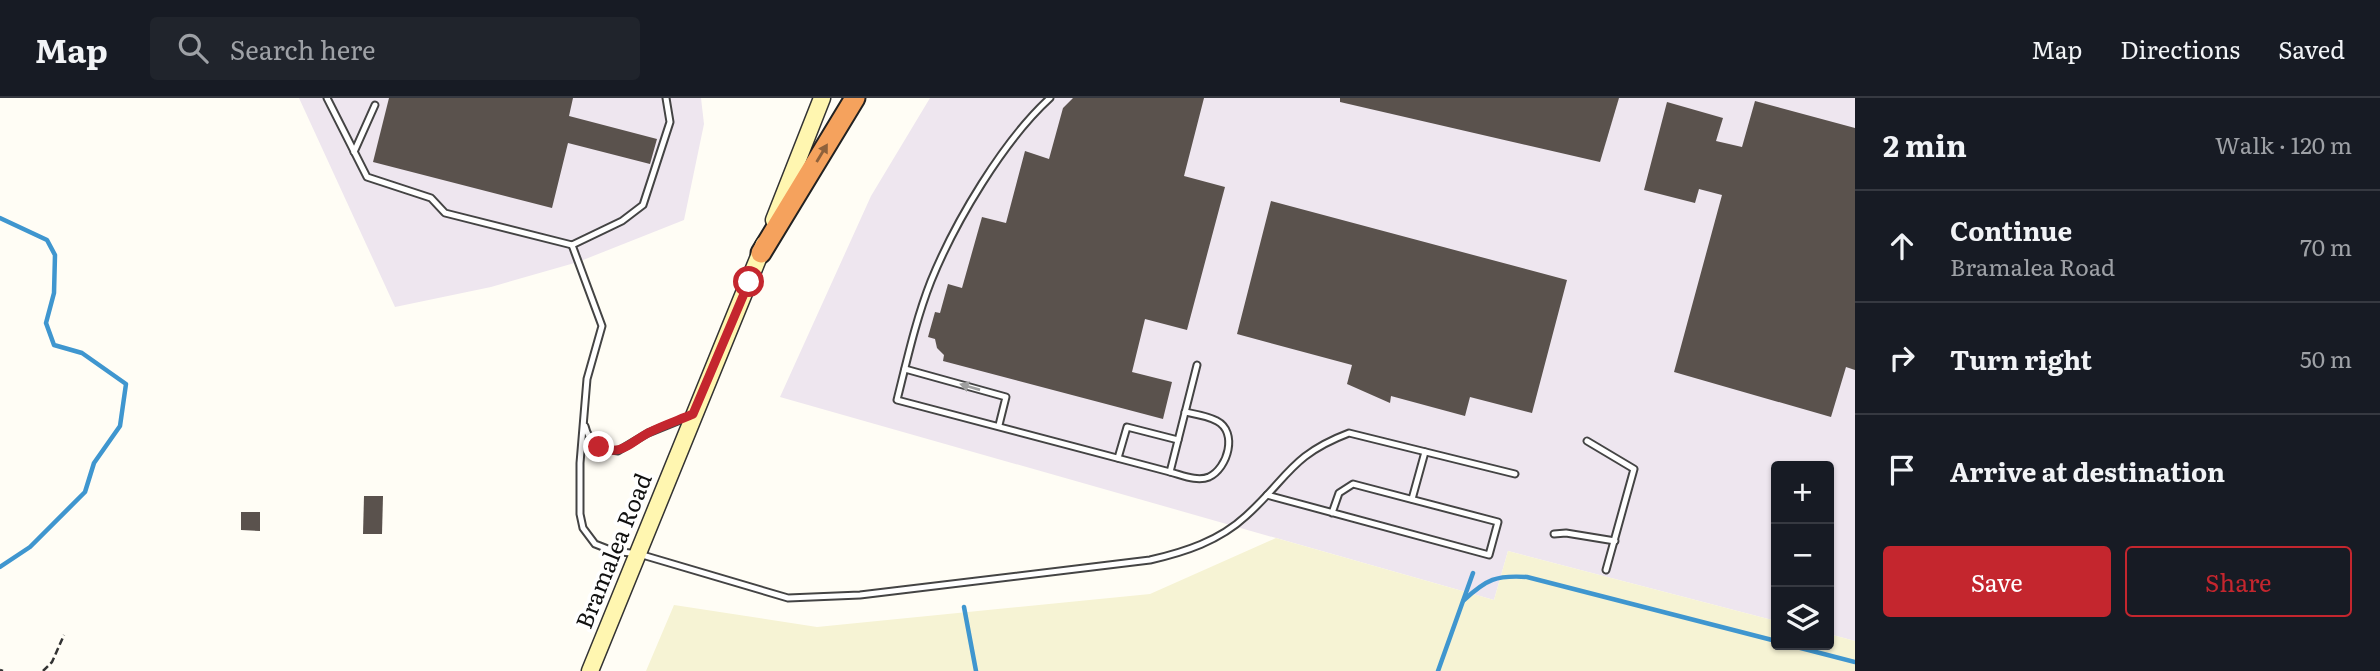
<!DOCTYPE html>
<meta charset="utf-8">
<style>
body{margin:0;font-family:Literata,serif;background:#20242c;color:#f1f3f6}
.controls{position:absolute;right:21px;bottom:21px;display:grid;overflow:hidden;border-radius:7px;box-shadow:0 2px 5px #0004}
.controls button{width:63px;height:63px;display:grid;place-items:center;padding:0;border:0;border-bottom:2px solid #363941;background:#171b24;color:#f1f3f6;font:35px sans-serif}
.stop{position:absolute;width:21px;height:21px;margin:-16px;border:5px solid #c4262e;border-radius:50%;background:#fff}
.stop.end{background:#c4262e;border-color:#fff;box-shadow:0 2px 7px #0008}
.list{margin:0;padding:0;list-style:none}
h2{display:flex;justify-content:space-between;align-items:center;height:91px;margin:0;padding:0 28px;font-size:30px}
h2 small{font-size:23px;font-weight:400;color:#9ea1a6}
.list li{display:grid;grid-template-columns:46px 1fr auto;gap:21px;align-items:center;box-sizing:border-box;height:112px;padding:0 28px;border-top:2px solid #363941}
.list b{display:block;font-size:26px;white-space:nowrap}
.list p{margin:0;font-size:23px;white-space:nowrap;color:#9ea1a6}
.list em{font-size:23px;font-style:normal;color:#9ea1a6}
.actions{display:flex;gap:14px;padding:21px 28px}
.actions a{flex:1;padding:16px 0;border:2px solid #c4262e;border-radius:7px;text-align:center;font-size:24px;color:#c4262e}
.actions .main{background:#c4262e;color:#fff}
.icon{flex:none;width:38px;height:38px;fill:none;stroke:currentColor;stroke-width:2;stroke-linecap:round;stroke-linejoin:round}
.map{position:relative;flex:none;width:1855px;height:573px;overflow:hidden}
header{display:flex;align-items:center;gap:42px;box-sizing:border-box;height:98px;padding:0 35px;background:#171b24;border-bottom:2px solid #363941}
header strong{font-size:33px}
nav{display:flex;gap:38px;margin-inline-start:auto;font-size:24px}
.search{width:490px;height:63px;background:#20242c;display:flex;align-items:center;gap:18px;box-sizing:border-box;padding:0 24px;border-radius:7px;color:#9ea1a6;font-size:26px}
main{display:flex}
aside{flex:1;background:#171b24}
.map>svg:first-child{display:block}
.industrial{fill:#eee6ef}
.farmland{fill:#f6f3d4}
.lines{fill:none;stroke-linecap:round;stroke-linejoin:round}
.stream{stroke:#3f96cf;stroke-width:4.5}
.building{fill:#5a524d}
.service-casing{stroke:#444;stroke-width:9}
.secondary-casing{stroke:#333;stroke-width:19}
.motorway-casing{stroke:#222;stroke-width:23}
.path{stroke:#333;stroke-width:2.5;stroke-dasharray:7 3.5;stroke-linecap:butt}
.service{stroke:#fff;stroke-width:5}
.secondary{stroke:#fff6b0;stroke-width:16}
.motorway{stroke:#f5a25d;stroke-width:19}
.oneway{fill:#8e613b}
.oneway2{fill:#a0a0a0}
.route{stroke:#c4262e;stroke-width:9}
.labels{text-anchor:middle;stroke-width:7;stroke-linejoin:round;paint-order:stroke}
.street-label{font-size:23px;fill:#111;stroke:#fff}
</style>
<header>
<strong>Map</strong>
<div class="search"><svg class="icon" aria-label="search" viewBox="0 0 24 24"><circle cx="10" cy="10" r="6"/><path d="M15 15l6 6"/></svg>Search here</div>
<nav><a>Map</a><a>Directions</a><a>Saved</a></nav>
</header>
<main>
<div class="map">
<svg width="1855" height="573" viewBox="0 0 1855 573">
<rect width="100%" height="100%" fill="#fffdf5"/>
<g class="industrial">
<path d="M299,0h402l3,26 -20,96 -106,42 -87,25 -96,20z"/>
<path d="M930,0h925v543l-26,-7v-168h-53v155l-268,-70 -14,49 -714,-203 91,-201z"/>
</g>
<path class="farmland" d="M1276,440l218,62 14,-49 268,70v24h53v-11l26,7v30h-1209l28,-66 143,22 333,-33z"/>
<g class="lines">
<g class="stream">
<path d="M0,120l47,22 8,15 -1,38 -8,30 8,22 28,8 44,31 -6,42 -26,37 -9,29 -55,55 -30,20"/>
<path d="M1464,502c23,-21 32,-25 63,-23l249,64"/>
<path d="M964,509l12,64"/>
<path d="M1789,547l66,17"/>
<path d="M1438,573l35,-98"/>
</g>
</g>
<g class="building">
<path d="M389,0h184l-4,18 88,23 -7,25 -82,-21 -16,65 -179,-46z"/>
<path d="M1073,0h131l-20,78 41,11 -38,143 -42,-11 -13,53 40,10 -9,37 -220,-58 1,-6 -7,-7 -2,-9 -7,-2 7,-25 5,1 8,-29 14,4 20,-71 24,6 19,-72 24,8 14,-51z"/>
<path d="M1340,0h279l-19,64 -260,-60z"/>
<path d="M1755,3l100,27v242l-9,-3 -15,50 -157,-45 48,-177 -23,-6 -4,14 -51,-13 23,-88 56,16 -7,23 26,6z"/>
<path d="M1271,103l296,79 -35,133 -62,-16 -5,19 -74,-20 -1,7 -43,-19 5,-19 -115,-31z"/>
<path d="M364,398h19l-1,38h-19z"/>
<path d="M241,414h19v19l-19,-1z"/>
</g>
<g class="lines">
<defs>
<g id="service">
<path d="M327,0l40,79 64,21 14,15 127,32 50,-24 21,-16 27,-83 -4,-24"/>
<path d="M1050,0c-47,43 -95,124 -119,183 -15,38 -24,79 -34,119l273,72 27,-107"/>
<path d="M354,54l21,-47"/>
<path d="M572,147l30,81 -15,53 -7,84v51l3,14 12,16 18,7 26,3 149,44 72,-3 290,-35c35,-8 69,-19 96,-44 42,-38 45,-61 103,-83l166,41"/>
<path d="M905,271l101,28 -7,28"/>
<path d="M585,328c4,17 16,24 33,25l30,-18 42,-17"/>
<path d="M1587,343l47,28 -28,101"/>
<path d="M1118,360l9,-31 51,13"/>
<path d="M1170,374c12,3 27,10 39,5 19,-9 29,-45 8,-56 -9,-5 -22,-7 -32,-9"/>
<path d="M1267,397l222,60 9,-33 -145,-38 -14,9 -7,20"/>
<path d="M1412,401l13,-47"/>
<path d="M1554,436l12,-1 49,8"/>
</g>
<g id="secondary">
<path d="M774,122l48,-122"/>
<path d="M590,573l174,-427"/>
</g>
<path id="motorway" d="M761,155l94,-155"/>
</defs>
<use href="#service" class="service-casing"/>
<use href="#secondary" class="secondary-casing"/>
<use href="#motorway" class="motorway-casing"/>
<g class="path">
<path d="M0,572l3,1"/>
<path d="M43,573l9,-9 12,-27"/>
</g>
<use href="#service" class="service"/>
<use href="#secondary" class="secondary"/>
<use href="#motorway" class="motorway"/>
</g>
<defs><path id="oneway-solid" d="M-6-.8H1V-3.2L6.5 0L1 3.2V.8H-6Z" transform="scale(1.75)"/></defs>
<use class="oneway" href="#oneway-solid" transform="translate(822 55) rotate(-59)"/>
<use class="oneway2" href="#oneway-solid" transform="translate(970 289) rotate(-164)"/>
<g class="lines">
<path class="route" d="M599,349c24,10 32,-6 51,-15 14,-7 29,-12 43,-18l56,-132"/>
</g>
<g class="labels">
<g class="street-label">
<text transform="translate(614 453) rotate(-68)" y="8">Bramalea Road</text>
</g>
</g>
</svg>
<div class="controls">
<button>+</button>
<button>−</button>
<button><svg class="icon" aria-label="layers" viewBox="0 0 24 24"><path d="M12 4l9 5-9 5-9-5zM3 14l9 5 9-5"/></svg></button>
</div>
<div class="stop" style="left:749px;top:184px"></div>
<div class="stop end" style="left:599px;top:349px"></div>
</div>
<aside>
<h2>2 min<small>Walk · 120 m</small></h2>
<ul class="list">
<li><svg class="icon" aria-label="ahead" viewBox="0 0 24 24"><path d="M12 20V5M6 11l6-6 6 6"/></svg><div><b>Continue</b><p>Bramalea Road</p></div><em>70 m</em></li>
<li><svg class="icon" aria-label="right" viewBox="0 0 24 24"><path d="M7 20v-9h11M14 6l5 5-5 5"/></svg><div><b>Turn right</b></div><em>50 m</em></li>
<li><svg class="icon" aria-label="arrive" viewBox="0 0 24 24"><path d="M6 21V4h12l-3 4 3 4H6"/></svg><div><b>Arrive at destination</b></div></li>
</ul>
<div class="actions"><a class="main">Save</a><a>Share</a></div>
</aside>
</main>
